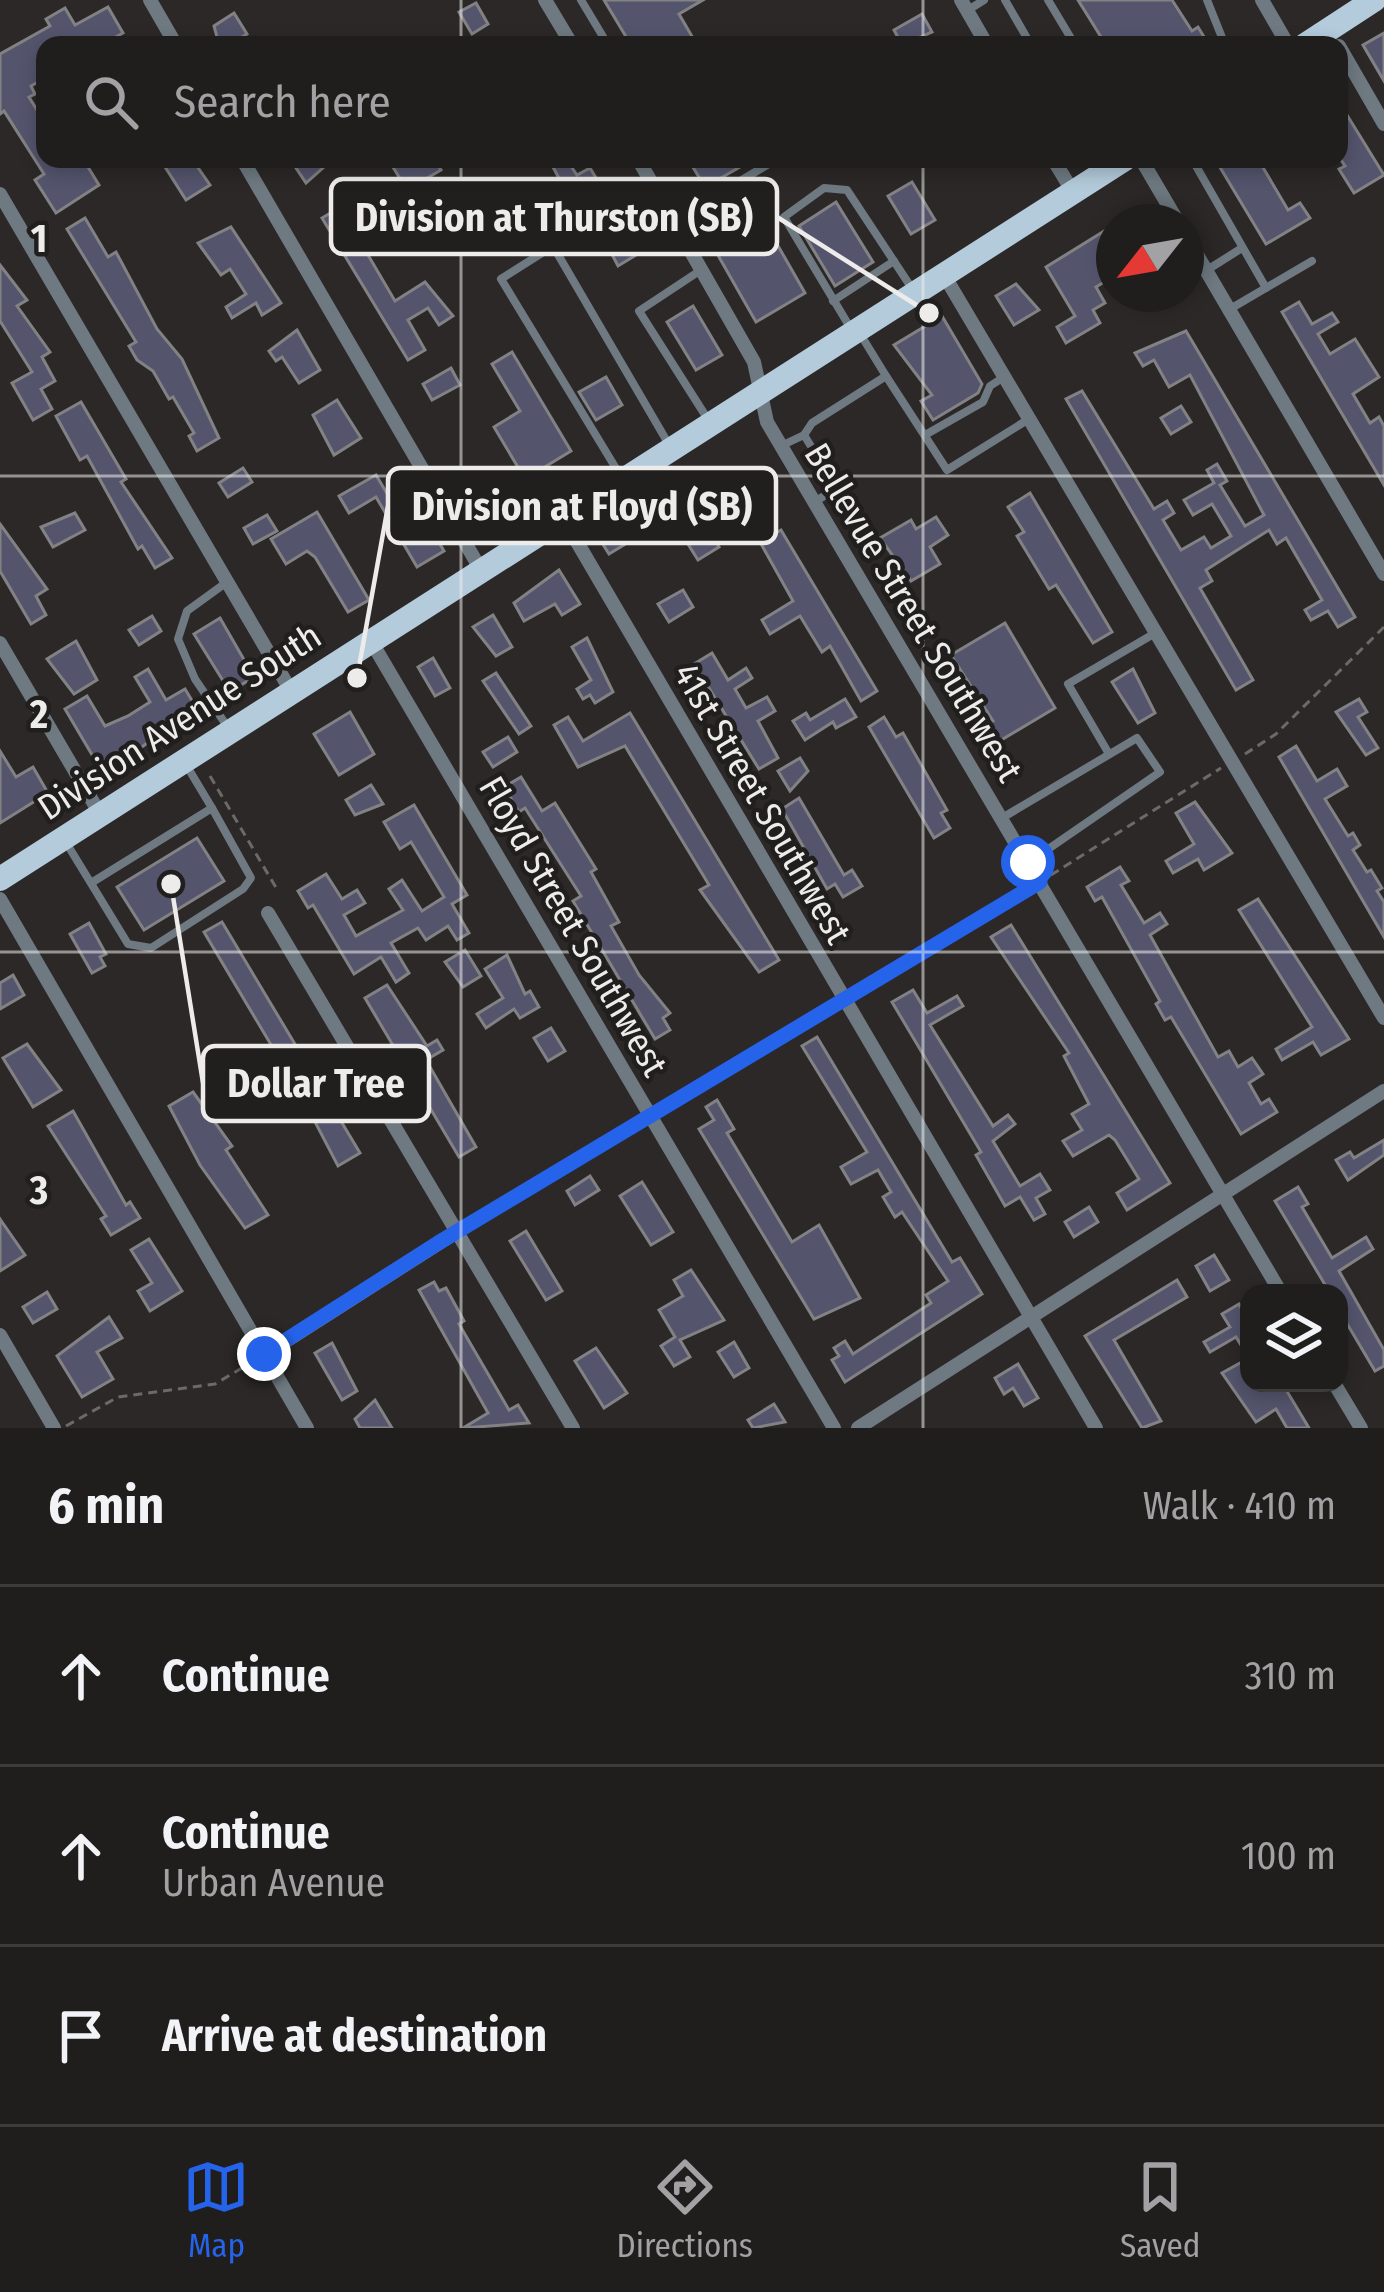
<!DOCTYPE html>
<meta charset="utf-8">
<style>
body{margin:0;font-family:"Fira Sans Condensed",sans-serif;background:#2d2b2a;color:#f1f3f6}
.controls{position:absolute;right:36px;bottom:36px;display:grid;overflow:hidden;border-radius:24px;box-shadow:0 6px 18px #0003}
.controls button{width:108px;height:108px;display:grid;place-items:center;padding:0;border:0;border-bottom:3px solid #3d3c3b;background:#201e1d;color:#f1f3f6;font:60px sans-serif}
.compass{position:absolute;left:1096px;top:204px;width:108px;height:108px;border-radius:50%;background:#201e1d;box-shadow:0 6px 18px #0003;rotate:239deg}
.stop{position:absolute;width:36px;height:36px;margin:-27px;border:9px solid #2563eb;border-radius:50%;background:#fff}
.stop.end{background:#2563eb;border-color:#fff;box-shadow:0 3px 12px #0008}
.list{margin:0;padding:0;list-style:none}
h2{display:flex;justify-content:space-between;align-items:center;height:156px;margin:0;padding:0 48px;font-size:51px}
h2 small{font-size:39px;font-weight:400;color:#a2a2a4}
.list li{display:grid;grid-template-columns:78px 1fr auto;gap:36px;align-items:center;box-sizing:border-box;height:180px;padding:0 48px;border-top:3px solid #3d3c3b}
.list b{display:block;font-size:45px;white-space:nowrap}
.list p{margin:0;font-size:39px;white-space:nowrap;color:#a2a2a4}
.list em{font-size:39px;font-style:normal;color:#a2a2a4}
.icon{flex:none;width:66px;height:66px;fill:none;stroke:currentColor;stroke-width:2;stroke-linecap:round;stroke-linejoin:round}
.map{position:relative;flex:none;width:1384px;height:1428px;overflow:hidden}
.search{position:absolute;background:#201e1d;box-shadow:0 6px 18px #0003;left:36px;right:36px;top:36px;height:132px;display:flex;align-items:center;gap:30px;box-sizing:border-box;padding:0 42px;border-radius:24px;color:#a2a2a4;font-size:45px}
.sheet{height:696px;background:#201e1d}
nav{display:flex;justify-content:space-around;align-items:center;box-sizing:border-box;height:168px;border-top:3px solid #3d3c3b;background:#201e1d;font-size:33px;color:#a2a2a4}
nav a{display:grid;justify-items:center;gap:6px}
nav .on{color:#2563eb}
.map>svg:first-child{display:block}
.building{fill:#54546d;stroke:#828284;stroke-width:3}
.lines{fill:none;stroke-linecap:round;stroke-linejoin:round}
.path{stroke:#6c6a69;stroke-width:3;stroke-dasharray:9 6;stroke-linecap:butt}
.service{stroke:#6e7981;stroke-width:8}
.minor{stroke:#6e7981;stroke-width:14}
.primary{stroke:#b3cbdb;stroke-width:24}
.route{stroke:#2563eb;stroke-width:15}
.grid{fill:none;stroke:#edeceb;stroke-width:3;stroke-opacity:0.55}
.labels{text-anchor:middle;stroke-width:9;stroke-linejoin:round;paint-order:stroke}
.street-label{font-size:36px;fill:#edeceb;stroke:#211f1d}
.grid-label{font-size:39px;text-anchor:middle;font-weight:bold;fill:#edeceb;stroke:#211f1d;stroke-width:9;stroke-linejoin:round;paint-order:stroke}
.leader{fill:none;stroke:#edeceb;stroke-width:4.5}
.callout-dot{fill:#edeceb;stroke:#211f1d;stroke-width:4.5}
.callout{fill:#211f1d;stroke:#edeceb;stroke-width:4.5}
.callout-label{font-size:39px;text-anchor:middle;font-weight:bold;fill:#edeceb}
</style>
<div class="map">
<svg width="1384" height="1428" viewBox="0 0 1384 1428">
<rect width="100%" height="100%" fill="#2b2827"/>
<g class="building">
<path d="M604,0h99l-24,14 18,31h-66z"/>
<path d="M1078,0h94l20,31 6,-4 11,18h-103z"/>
<path d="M476,3l12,21 -16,10 -13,-22z"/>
<path d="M108,7l15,26 -22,12h-56v33l-14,8 4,8 -6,3 16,26v36h55l-12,8 11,18 -43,28 -21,-33 9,-6 -40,-63 -4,3v-60l50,-28 -4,-7 19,-11 10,17z"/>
<path d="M234,13l13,21 -5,3 5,8h-28l-5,-19z"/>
<path d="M922,14l10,18 -30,13 -8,-15z"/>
<path d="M1384,33v48l-21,-36z"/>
<path d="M1339,102l45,73 -30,18 -15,-24 6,-3 -6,-9z"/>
<path d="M160,159h32l18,26 -24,15z"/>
<path d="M290,159h43l-27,24z"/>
<path d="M388,159h47l6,11 -34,20z"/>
<path d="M566,159l11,16 13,-7 51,84 -23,14 -27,-52 -10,6 -28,-53z"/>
<path d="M700,159h54l-49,28 -14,-23z"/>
<path d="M1215,159h43l30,51 12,-7 10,15 -44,26z"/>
<path d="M912,182l23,38 -24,14 -23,-38z"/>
<path d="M349,202l11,18 -9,6 44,75 30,-19 28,34 -14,9 -11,-17 -20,12 17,30 -17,10 -86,-142z"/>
<path d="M836,202l37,60 -38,24 -36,-60z"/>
<path d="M85,218l23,39 8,-5 41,77 25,30 37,79 -22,13 -8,-15 5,-3 -21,-36 -4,2 -16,-28 -16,-11 -8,-14 7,-4 -69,-113z"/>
<path d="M734,220l17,30 22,-13 32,56 -49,29 -49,-86z"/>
<path d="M1114,225v51l-18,11 9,16 -12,7 7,13 -34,20 -9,-16 18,-11 -29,-49z"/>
<path d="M231,227l50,76 -19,12 -6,-12 -24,15 -6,-11 20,-13 -16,-25 -9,6 -23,-32z"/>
<path d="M0,265l27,35 -10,6 33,46 -8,5 13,24 -14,8 11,20 -19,11 -21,-37 20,-11 -32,-51z"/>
<path d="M1016,284l23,26 -25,15 -18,-29z"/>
<path d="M1299,302l13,22 20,-11 6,9 -20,12 12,20 25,-15 24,38 -26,17 17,29 9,-6 5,9v59l-102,-173z"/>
<path d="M693,306l29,49 -26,15 -29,-48z"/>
<path d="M942,316l40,68 -4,9 -45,27 -12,-19 11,-6 -38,-50z"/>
<path d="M297,330l23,40 -21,13 -17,-26 -6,4 -7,-10z"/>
<path d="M1186,331l169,286 -17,10 -10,-16 -17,9 -6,-10 17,-10 -36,-62 -9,6 -8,-14 -38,24 -25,16 6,11 -12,7 53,92 -17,10 -170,-291 16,-8 72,118 13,-8 7,12 -11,7 18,30 23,-13 7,11 20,-12 -19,-32 -19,11 -9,-15 30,-17 -7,-13 10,-6 10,17 -7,4 25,41 19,-11 -74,-140 -21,12 -15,-27 -11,6 -8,-13z"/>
<path d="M512,352l59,99 -46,28 -31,-52 26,-16 -28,-47z"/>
<path d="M451,368l9,17 -28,15 -9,-16z"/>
<path d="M606,377l16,28 -26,15 -17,-28z"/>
<path d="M337,400l24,38 -27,17 -21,-40z"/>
<path d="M81,402l45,77 -5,3 51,76 -17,10 -13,-22 -4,3 -51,-93 -7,4 -24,-44z"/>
<path d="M1181,406l10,16 -20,12 -10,-16z"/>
<path d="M243,468l9,14 -24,15 -9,-14z"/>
<path d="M376,475l16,27 17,-10 35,59 -27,16 -41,-70 -27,16 -10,-17z"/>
<path d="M1030,493l82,139 -19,11 -37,-58 -7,4 -32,-53 7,-4 -16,-25z"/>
<path d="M317,512l52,88 -21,12 -33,-55 -8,-6 -21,13 -15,-25z"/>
<path d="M75,513l10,17 -32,17 -12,-20z"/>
<path d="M631,514l11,20 -33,20 -12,-19z"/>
<path d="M267,515l10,16 -24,13 -9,-16z"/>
<path d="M936,517l12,18 -18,12 10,17 -29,17 -31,-43 31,-18 5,9z"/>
<path d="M703,520l16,27 -21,13 -17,-27z"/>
<path d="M0,524l47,65 -11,7 10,19 -15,9 -31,-53z"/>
<path d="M781,530l96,161 -16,10 -31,-55 -8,6 -22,-36 -30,18 -8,-14 31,-19 -33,-59z"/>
<path d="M559,570l21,34 -18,11 -7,-11 -31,17 -10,-18z"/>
<path d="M683,590l10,17 -24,15 -11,-18z"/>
<path d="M493,615l19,32 -16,9 -23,-29z"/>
<path d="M152,616l9,15 -22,14 -10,-15z"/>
<path d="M220,618l34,59 -24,15 -36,-58z"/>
<path d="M1005,623l50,85 -62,37 -11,-18 11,-6 -42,-66z"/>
<path d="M587,638l26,54 -18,11 -5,-8 -7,4 -6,-10 14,-9 -19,-33z"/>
<path d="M76,641l21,39 -23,14 -27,-35z"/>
<path d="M712,653l16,27 18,-12 6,10 -17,11 11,19 21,-11 8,14 -17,10 20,37 -19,11 -65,-105z"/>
<path d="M433,658l17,30 -15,8 -17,-29z"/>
<path d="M148,669l18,31 19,-11 11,18 -92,68 -39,-66 22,-13 18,30 23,-10 22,-14 -15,-25z"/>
<path d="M1133,669l22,44 -17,10 -26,-41z"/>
<path d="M496,673l35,53 -12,8 -36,-53z"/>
<path d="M845,699l11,18 -20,11 -3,-6 -28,18 -12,-19 13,-8 4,7z"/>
<path d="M1359,699l8,13 -9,5 20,31 -12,7 -30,-43z"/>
<path d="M350,712l24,42 -35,21 -25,-41z"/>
<path d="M630,713l149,247 -20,12 -59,-82 9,-5 -84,-139 -47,21 -24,-42 14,-8 15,24z"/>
<path d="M884,717l12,20 7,-4 44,77 -6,3 9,15 -16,10 -65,-111z"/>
<path d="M508,737l9,15 -24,15 -10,-15z"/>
<path d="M1296,746l21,35 20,-12 10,17 -22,13 23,37 5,-3 7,12 -7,5 14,22 4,-2 11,18 -5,3 7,11v35l-105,-180z"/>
<path d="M0,751l16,26 17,-10 15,26 -48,30z"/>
<path d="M800,758l8,13 -18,20 -12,-20z"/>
<path d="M521,777l21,34 13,-8 41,66 -5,3 28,50 -8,4 28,49 31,38 -7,5 7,12 -15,9 -82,-138 8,-5 -56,-88 -6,4 -15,-25z"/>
<path d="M371,785l12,19 -28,11 -9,-15z"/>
<path d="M799,798l45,77 8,-5 10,16 -19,11 -8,-13 -8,5 -45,-80z"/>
<path d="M1195,802l37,51 -28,17 -6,-11 -25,14 -7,-12 28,-17 -18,-31z"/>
<path d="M414,805l53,90 -15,9 17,29 -12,7 -9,-14 -22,14 -8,-12 -27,15 18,30 -13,9 -15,-25 -27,17 -41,-69 -5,3 -10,-17 28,-17 16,25 15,-9 8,13 -21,12 12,21 47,-26 -14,-21 13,-9 20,31 22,-14 -33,-55 -11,7 -16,-27z"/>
<path d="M197,838l27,43 -80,49 -27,-43z"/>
<path d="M1120,867l9,14 -8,4 23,38 16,-10 7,11 -17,11 68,122 11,-6 9,16 14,-9 11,16 -14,9 12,21 8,-5 8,13 -36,22 -70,-117 -6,3 -9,-16 4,-3 -58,-104 -7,4 -8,-14z"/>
<path d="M1258,899l91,140 -28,16 -8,-13 -31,18 -6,-11 36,-22 -73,-117z"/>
<path d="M222,922l138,231 -22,13 -26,-50 -7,4 -8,-13 8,-5 -101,-170z"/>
<path d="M89,923l17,31 -6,3 5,9 -13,7 -22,-39z"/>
<path d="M1011,925l159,258 -43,27 -10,-17 22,-14 -24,-39 -6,-5 -36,21 -10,-15 19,-11 -10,-16 17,-10 -25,-48 5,-3 -78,-116z"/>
<path d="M465,950l16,26 -18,11 -18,-25z"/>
<path d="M507,955l18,39 5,-3 9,16 -19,11 -6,-9 -28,19 -9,-14 26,-16 -18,-29z"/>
<path d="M13,975l11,20 -24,14v-26z"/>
<path d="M387,985l40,61 10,-6 6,10 -17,10 50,87 -17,10 -94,-159z"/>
<path d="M913,990l14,23 30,-17 6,10 -33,19 63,101 15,-11 7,9 -22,17 27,45 20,-12 10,16 -14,8 9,16 -11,6 -14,-23 -15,9 -29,-51 5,-3 -89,-150z"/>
<path d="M551,1028l14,23 -17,10 -14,-23z"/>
<path d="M817,1037l135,225 8,-4 22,36 -137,88 -13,-22 7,-4 -5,-8 11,-7 8,13 78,-51 -5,-8 22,-14 -46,-69 -7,5 -12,-20 8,-5 -13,-22 -27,14 -10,-17 26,-15 -65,-106z"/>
<path d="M27,1044l34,46 -28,17 -30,-49z"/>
<path d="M193,1092l39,54 -6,4 42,65 -23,13 -45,-63 -31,-59z"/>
<path d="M717,1100l17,29 -7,4 65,109 27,-17 41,73 -46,21 -115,-190 15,-9 -8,-13z"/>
<path d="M73,1111l53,94 4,-3 10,16 -29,17 -10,-16 5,-3 -58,-90z"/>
<path d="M1384,1140v15l-36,25 -12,-20 14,-8 4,6z"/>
<path d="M590,1176l9,14 -24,15 -8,-14z"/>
<path d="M642,1182l31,50 -22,13 -31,-49z"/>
<path d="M1298,1187l10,17 -6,3 30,51 34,-21 7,12 -34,22 45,79v16l-9,5 -36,-61v-17h-9l-55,-92z"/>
<path d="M1089,1207l9,15 -24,15 -9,-15z"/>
<path d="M0,1219l25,36 -25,16z"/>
<path d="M526,1231l36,60 -16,9 -36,-59z"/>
<path d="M149,1239l33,52 -32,20 -12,-20 14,-8 -21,-33z"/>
<path d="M1214,1255l15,25 -19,11 -14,-25z"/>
<path d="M691,1270l33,50 -44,20 10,17 -16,9 -13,-20 14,-9 -16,-27 24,-14 -9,-16z"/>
<path d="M1177,1280l10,17 -73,43 47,81 -19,7 -57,-92z"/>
<path d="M434,1282l5,9 7,-3 18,33 -5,3 50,86 9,-5 11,18 -66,5 25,-15 -69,-123z"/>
<path d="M47,1292l10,17 -24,14 -10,-16z"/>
<path d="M1239,1304l10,18v61h33l27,45h-22l-11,-19 -20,13 -34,-49 27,-15 -13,-21 -26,15 -6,-10 26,-15 -8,-13z"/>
<path d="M109,1317l13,21 -25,14 16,27 -31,18 -25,-41z"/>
<path d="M734,1342l15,26 -15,9 -16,-25z"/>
<path d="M332,1343l25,48 -15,9 -27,-47z"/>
<path d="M596,1348l31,45 -23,15 -29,-47z"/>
<path d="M1018,1364l20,34 -14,8 -11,-18 -9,6 -9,-16z"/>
<path d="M375,1400l17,28h-32l-5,-9z"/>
<path d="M774,1404l11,18 -32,6 -5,-8z"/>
</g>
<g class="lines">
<g class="path">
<path d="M1245,754l31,-20 108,-107"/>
<path d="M210,776l68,115"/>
<path d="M1051,875l170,-107"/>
<path d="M855,990l173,-101"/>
<path d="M660,1109l171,-105"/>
<path d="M470,1224l167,-100"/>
<path d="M66,1426l52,-29 97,-13 37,-22"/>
</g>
<g class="service">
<path d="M581,0l27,45"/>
<path d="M1005,0l26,45"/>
<path d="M1048,0l27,45"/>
<path d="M1207,0l18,45"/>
<path d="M968,10l16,-10"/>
<path d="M1192,159l74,129"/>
<path d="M675,220l102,-61"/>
<path d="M701,270l-62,41 68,107"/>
<path d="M1207,270l35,-22"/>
<path d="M833,301l61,-40"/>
<path d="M1230,309l82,-48"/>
<path d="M851,329l-67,-112 40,-29 23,2 64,97"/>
<path d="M886,376l61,94 82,-51"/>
<path d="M804,435l8,-12 74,-47 -27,-44"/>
<path d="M925,435l58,-33 7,-16 14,-9"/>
<path d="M783,445l21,-10 33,53 -21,13"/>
<path d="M620,475l-119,-196 52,-33 115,197"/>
<path d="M227,582l-40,29 -9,28 17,40 34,50"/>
<path d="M1109,754l-41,-70 89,-52"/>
<path d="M185,763l27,45"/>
<path d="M1002,818l135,-80 23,34 -132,91"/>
<path d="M67,844l61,100 23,4 92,-59 8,-11 -39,-70 -121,75"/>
</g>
<g class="minor">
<path d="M150,0l26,45"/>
<path d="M545,0l27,45"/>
<path d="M961,0l26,45"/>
<path d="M1262,0l26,45"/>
<path d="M1339,46l45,78"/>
<path d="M242,159l239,411"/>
<path d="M638,159l116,203 13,60 514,871"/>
<path d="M1053,159l20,33"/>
<path d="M1141,159l37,63"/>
<path d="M0,194l291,497"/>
<path d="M1186,236l198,338"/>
<path d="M944,275l440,743"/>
<path d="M563,518l533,910"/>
<path d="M371,641l463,787"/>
<path d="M0,643l100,171"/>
<path d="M0,899l307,529"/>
<path d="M268,913l305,515"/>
<path d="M0,1335l54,93"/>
<path d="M264,1355l194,-124"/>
<path d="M1334,1383l27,45"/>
<path d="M858,1428l526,-337"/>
</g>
<g class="primary">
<path d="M1305,45l69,-45"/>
<path d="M0,879l1125,-720"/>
</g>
</g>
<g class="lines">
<path class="route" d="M264,1354l174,-111 602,-361 -12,-20"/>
</g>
<path class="grid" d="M461,0v45M923,0v45M461,159v1269M923,159v1269M0,476h1384M0,952h1384"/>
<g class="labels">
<g class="street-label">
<text transform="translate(914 612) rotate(59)" y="13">Bellevue Street Southwest</text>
<text transform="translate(179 721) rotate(-33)" y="13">Division Avenue South</text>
<text transform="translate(763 803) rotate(60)" y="13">41st Street Southwest</text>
<text transform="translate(574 926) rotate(60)" y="13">Floyd Street Southwest</text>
</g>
</g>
<g class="grid-label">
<text x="39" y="252">1</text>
<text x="39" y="728">2</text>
<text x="39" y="1204">3</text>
</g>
<path class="leader" d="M929 313L777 217M357 678L388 506M171 884L203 1083"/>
<g class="callout-dot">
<circle cx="929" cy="313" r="12"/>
<circle cx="357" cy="678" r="12"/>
<circle cx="171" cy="884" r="12"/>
</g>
<g class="callout">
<rect x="331" y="179" width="446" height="75" rx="12"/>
<rect x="388" y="468" width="388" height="75" rx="12"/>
<rect x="203" y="1046" width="226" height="75" rx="12"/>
</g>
<g class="callout-label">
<text x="554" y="231">Division at Thurston (SB)</text>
<text x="582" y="520">Division at Floyd (SB)</text>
<text x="316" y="1097">Dollar Tree</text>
</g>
</svg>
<div class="controls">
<button><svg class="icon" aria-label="layers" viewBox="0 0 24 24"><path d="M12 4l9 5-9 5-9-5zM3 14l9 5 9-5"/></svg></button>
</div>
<svg class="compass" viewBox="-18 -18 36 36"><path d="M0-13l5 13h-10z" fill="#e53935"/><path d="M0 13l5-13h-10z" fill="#a2a2a4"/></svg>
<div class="stop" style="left:1028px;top:862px"></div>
<div class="stop end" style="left:264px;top:1354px"></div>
<div class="search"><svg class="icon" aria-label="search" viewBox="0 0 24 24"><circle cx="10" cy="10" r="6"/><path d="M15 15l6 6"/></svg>Search here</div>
</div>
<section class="sheet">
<h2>6 min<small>Walk · 410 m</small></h2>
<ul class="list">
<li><svg class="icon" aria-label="ahead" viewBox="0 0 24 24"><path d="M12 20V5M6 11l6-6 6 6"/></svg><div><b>Continue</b></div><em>310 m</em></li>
<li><svg class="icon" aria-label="ahead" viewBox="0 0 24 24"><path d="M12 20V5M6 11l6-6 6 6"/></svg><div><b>Continue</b><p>Urban Avenue</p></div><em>100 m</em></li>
<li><svg class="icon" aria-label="arrive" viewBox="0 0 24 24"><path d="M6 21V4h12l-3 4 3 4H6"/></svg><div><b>Arrive at destination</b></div></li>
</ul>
</section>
<nav>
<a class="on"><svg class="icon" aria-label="map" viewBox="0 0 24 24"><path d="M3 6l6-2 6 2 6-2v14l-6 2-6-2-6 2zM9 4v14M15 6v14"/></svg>Map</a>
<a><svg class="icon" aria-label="directions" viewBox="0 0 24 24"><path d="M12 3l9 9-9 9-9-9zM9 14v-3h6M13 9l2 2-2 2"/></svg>Directions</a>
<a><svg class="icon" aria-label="saved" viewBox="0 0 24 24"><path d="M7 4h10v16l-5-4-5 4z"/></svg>Saved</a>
</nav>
